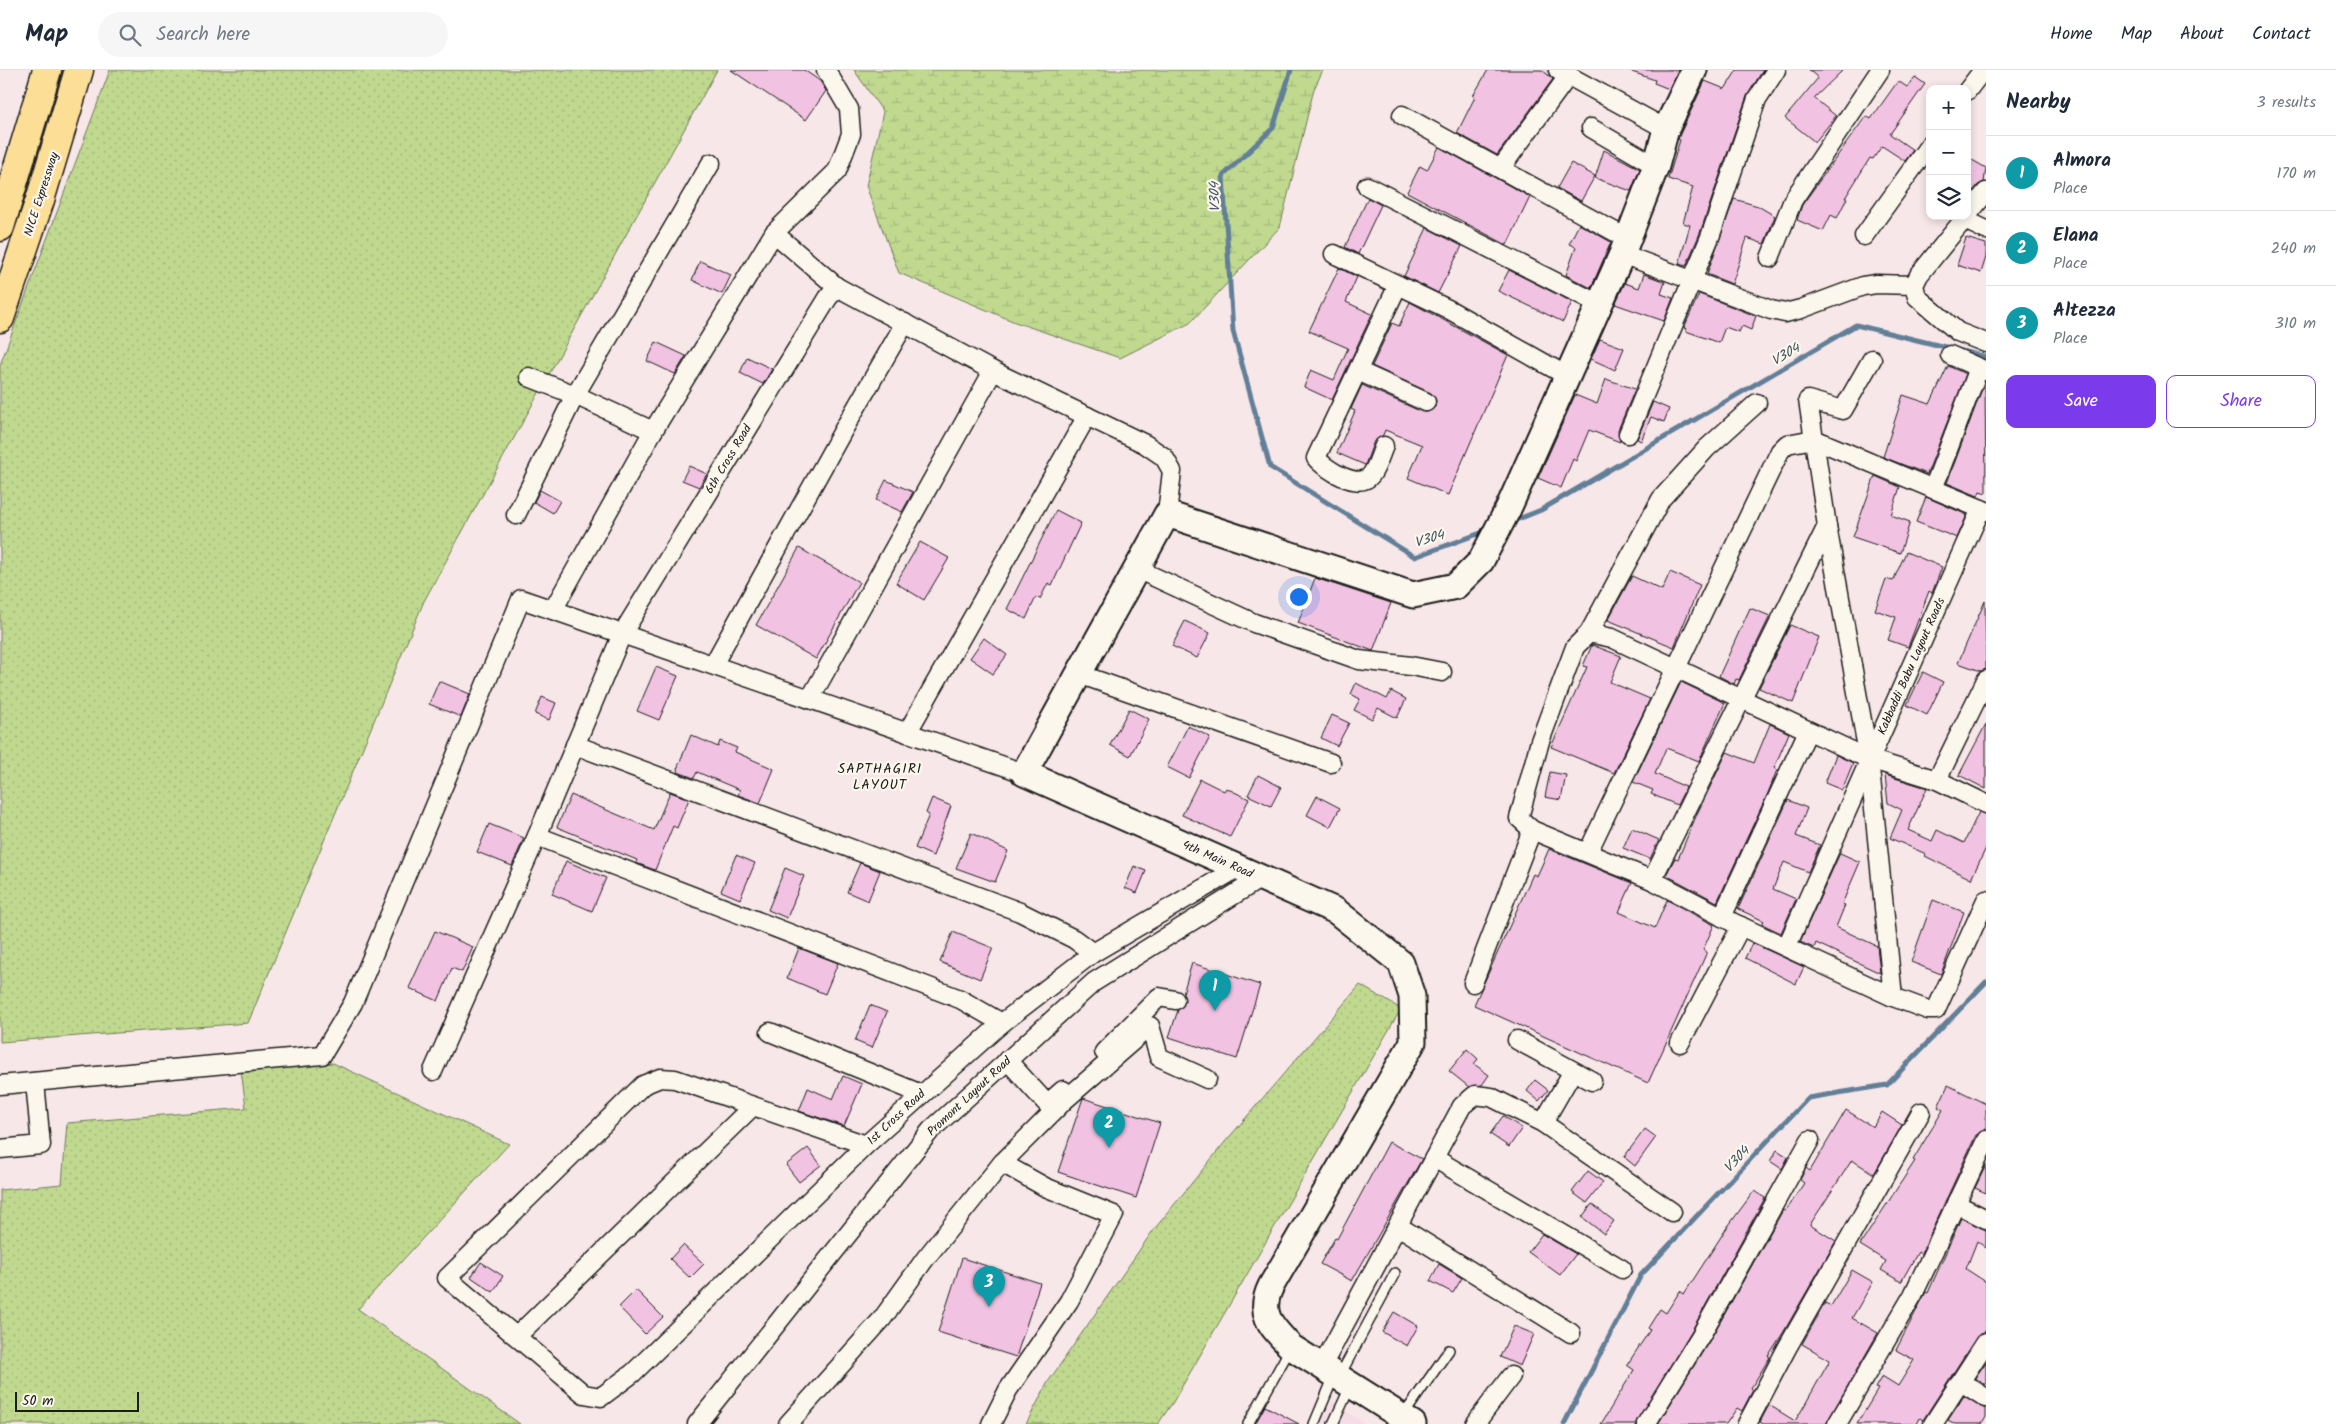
<!DOCTYPE html>
<meta charset="utf-8">
<style>
body{margin:0;font-family:Kalam,sans-serif;background:#f6f6f7;color:#1f2937}
.controls{position:absolute;right:15px;top:15px;display:grid;overflow:hidden;border-radius:10px;box-shadow:0 2px 8px #0003}
.controls button{width:45px;height:45px;display:grid;place-items:center;padding:0;border:0;border-bottom:1px solid #e0e1e3;background:#fff;color:#1f2937;font:25px sans-serif}
.scale{position:absolute;left:15px;bottom:12px;width:124px;box-sizing:border-box;padding-left:5px;border:2px solid #1c1c1c;border-top:0;font-size:14px;line-height:18px;white-space:nowrap;color:#1c1c1c;-webkit-text-stroke:4px #fbf7ec;paint-order:stroke}
.you{position:absolute;left:1298px;top:526px;width:18px;height:18px;margin:-12px;border:4px solid #fff;border-radius:50%;background:#1a73e8;box-shadow:0 0 0 8px #1a73e833}
.badge{display:grid;place-items:center;width:32px;height:32px;border-radius:50%;background:#7c3aed;color:#fff;font-size:16px;font-weight:700}
.pin{position:absolute;translate:-50% -41px;filter:drop-shadow(0 1px 2px #0008)}
.pin::after{content:'';position:absolute;top:26px;width:18px;height:15px;background:inherit;clip-path:polygon(0 0,100% 0,50% 100%)}
.list{margin:0;padding:0;list-style:none}
h2{display:flex;justify-content:space-between;align-items:center;height:65px;margin:0;padding:0 20px;font-size:21px}
h2 small{font-size:16px;font-weight:400;color:#747a83}
.list li{display:grid;grid-template-columns:32px 1fr auto;gap:15px;align-items:center;box-sizing:border-box;height:75px;padding:0 20px;border-top:1px solid #e0e1e3}
.list b{display:block;font-size:19px;white-space:nowrap}
.list p{margin:0;font-size:16px;white-space:nowrap;color:#747a83}
.list em{font-size:16px;font-style:normal;color:#747a83}
.actions{display:flex;gap:10px;padding:15px 20px}
.actions a{flex:1;padding:11px 0;border:1px solid #7c3aed;border-radius:10px;text-align:center;font-size:18px;color:#7c3aed}
.actions .main{background:#7c3aed;color:#fff}
.icon{flex:none;width:28px;height:28px;fill:none;stroke:currentColor;stroke-width:2;stroke-linecap:round;stroke-linejoin:round}
.map{position:relative;flex:none;width:1986px;height:1354px;overflow:hidden}
header{display:flex;align-items:center;gap:30px;box-sizing:border-box;height:70px;padding:0 25px;background:#fff;border-bottom:1px solid #e0e1e3}
header strong{font-size:24px}
nav{display:flex;gap:28px;margin-inline-start:auto;font-size:18px}
.search{width:350px;height:45px;background:#f6f6f7;display:flex;align-items:center;gap:12px;box-sizing:border-box;padding:0 18px;border-radius:28px;color:#747a83;font-size:19px}
main{display:flex}
aside{flex:1;background:#fff}
.map>svg:first-child{display:block}
.built{fill:#f6dce7}
.grass{fill:url(#grass-dots);stroke:#6e7a56}
.wetland{fill:url(#wetland-marsh);stroke:#6e7a56}
.lines{fill:none;stroke-linecap:round;stroke-linejoin:round}
.stream{stroke:#627f98;stroke-width:5}
.building{fill:#f2c2e3;stroke:#1c1c1c}
.lane-casing{stroke:#1c1c1c;stroke-width:12}
.street-casing{stroke:#1c1c1c;stroke-width:21}
.secondary-casing{stroke:#1c1c1c;stroke-width:29}
.highway-casing{stroke:#1c1c1c;stroke-width:31}
.lane{stroke:#fbf7ec;stroke-width:9}
.street{stroke:#fbf7ec;stroke-width:18}
.secondary{stroke:#fbf7ec;stroke-width:25}
.highway{stroke:#fcde96;stroke-width:28}
.labels{text-anchor:middle;stroke-width:4.5;stroke-linejoin:round;paint-order:stroke}
.street-label{font-size:12px;fill:#1c1c1c;stroke:#fbf7ec}
.water-label{font-size:14px;font-style:italic;fill:#455664;stroke:#fbf7ec}
.neighbourhood-label{font-size:14px;letter-spacing:1px;fill:#1c1c1c;stroke:#fbf7ec}
</style>
<header>
<strong>Map</strong>
<div class="search"><svg class="icon" aria-label="search" viewBox="0 0 24 24"><circle cx="10" cy="10" r="6"/><path d="M15 15l6 6"/></svg>Search here</div>
<nav><a>Home</a><a>Map</a><a>About</a><a>Contact</a></nav>
</header>
<main>
<div class="map">
<svg width="1986" height="1354" viewBox="0 0 1986 1354">
<defs>
<pattern id="grass-dots" width="8" height="8" patternUnits="userSpaceOnUse" patternTransform="scale(1.25)"><rect width="8" height="8" fill="#c0d98f"/><path d="M2 2h.1M6 6h.1" fill="none" stroke="#a4ba7b" stroke-width="1.8" stroke-linecap="round"/></pattern>
<pattern id="wetland-marsh" width="20" height="14" patternUnits="userSpaceOnUse" patternTransform="scale(1.25)"><rect width="20" height="14" fill="#c0d98f"/><path d="M1 5h8M5 5V1M11 12h8M15 12V8" fill="none" stroke="#a4ba7b"/></pattern>
</defs>
<rect width="100%" height="100%" fill="#f8e7e9"/>
<filter id="ink" filterUnits="userSpaceOnUse"><feTurbulence type="fractalNoise" baseFrequency=".02" numOctaves="2"/><feDisplacementMap in="SourceGraphic" scale="10" xChannelSelector="R" yChannelSelector="G"/><feConvolveMatrix kernelMatrix="1 2 1 2 8 2 1 2 1" color-interpolation-filters="sRGB"/></filter>
<g filter="url(#ink)">
<path class="built" d="M1332,1331l33,23h-43z"/>
<g class="grass">
<path d="M110,0h607l-293,531 -176,422 -248,19v-677z"/>
<path d="M1360,915l41,24 -228,393 -15,22h-132l22,-42 104,-150 73,-90z"/>
<path d="M333,993l176,81 -151,165 162,115h-520v-234l62,-6 5,-61 179,-15 -5,-38z"/>
</g>
<path class="wetland" d="M854,0h469l-9,19 -34,138 -90,96 -70,35 -105,-36 -116,-49 -33,-87 17,-74z"/>
<g class="lines">
<g class="stream">
<path d="M1291,0l-18,58 -50,48 10,155 37,136 145,90 71,-26"/>
<path d="M1511,452l30,-12 315,-185 130,32"/>
<path d="M1564,1354l77,-149 167,-177 79,-13 99,-103"/>
</g>
</g>
<g class="building">
<path d="M731,0h73l16,11 6,10 -20,29z"/>
<path d="M1488,0h54l11,9 -56,76 -40,-22 18,-36 -2,-1z"/>
<path d="M1632,0h46l-9,19 -15,-6 1,-3 -23,-8z"/>
<path d="M1737,0h26l-16,26 -47,137 -14,33 -7,-2 11,-39 -7,-2 10,-36 -25,-8 12,-39 -2,-1 2,-5 25,-53 20,8z"/>
<path d="M1809,0h34l-29,28 22,18 -21,26 -30,-24 33,-40z"/>
<path d="M1915,7l10,7 -35,50 23,16 -8,11 -23,-15 -9,13 -3,-1 -25,40h2l-10,20 -6,-3 -8,16 -26,-11 5,-15 64,-89 5,3 27,-38 9,6z"/>
<path d="M1439,77l91,50 -23,48 -100,-53 13,-26 7,4z"/>
<path d="M1604,80l36,19 -9,22 -36,-13z"/>
<path d="M1967,87l19,11 -2,14 -6,3 -11,13z"/>
<path d="M1571,93l24,13 -14,25 -24,-13z"/>
<path d="M1368,128l13,7 -23,49 -13,-7z"/>
<path d="M1734,129l24,7 17,10 -11,28 -17,-6 -15,46 -25,-10z"/>
<path d="M1579,154l32,18 -20,46 -25,-13 10,-28 -7,-3z"/>
<path d="M1427,158l35,18 -24,47 -34,-17z"/>
<path d="M1966,168l20,6v13l-5,16 -24,-8z"/>
<path d="M700,191l31,14 -9,19 -30,-14z"/>
<path d="M1339,198l18,9 -11,25 26,12 -40,86 -28,-13 7,-17 23,10 14,-32 -39,-17z"/>
<path d="M1509,200l63,32 -9,20 -65,-31z"/>
<path d="M1644,204l21,8 -4,12 12,4 -9,23 -49,-17 10,-21 14,5z"/>
<path d="M1699,224l57,22 -5,14 -9,-4 -3,6 -14,-5 -6,16 -33,-12 1,-2 -3,-1z"/>
<path d="M1410,232l98,53 -60,140 -40,-17 14,-33 -37,-15 -2,5 -9,6 -9,24 -28,-12 18,-42 -4,-2 11,-24 60,27h6l7,-5 1,-7 -5,-7 -59,-27 20,-43 7,3z"/>
<path d="M1600,269l24,9 -9,22 -24,-11z"/>
<path d="M656,272l30,14 -11,18 -28,-13z"/>
<path d="M747,287l25,12 -9,15 -23,-11z"/>
<path d="M1948,296l18,8 -39,100 -44,-17 20,-62 27,9z"/>
<path d="M1606,309l29,10 -17,41 2,12 -31,-12 -13,31 -3,-2 -12,29 -23,-10 37,-83 22,9z"/>
<path d="M1985,311l1,112 -6,-2 -2,5 -31,-13z"/>
<path d="M1653,332l16,7 -5,13 -13,-5 -10,24 -4,-2z"/>
<path d="M689,396l18,8 -8,13 -17,-7z"/>
<path d="M1875,406l25,11 -9,28 19,7 -10,31 -47,-16z"/>
<path d="M886,410l27,12 -11,20 -26,-12z"/>
<path d="M540,420l20,11 -7,12 -19,-11z"/>
<path d="M1926,427l41,18 -10,23 -41,-16z"/>
<path d="M1056,440l25,13 -29,62 -4,-2 -8,16 -4,-2 -10,22 -19,-10z"/>
<path d="M920,472l29,16 -25,42 -28,-17z"/>
<path d="M799,478l60,34 -43,77 -60,-34z"/>
<path d="M1906,482l36,15 -10,26 -3,-2 -21,56 -20,-7 8,-23 -21,-7 11,-31 7,2z"/>
<path d="M1670,502l30,13 -26,62 -66,-27 24,-44 30,14z"/>
<path d="M1315,508l76,25 -18,48 -75,-28z"/>
<path d="M1985,531l1,68 -5,2 -23,-8z"/>
<path d="M1750,538l20,8 -31,64 -3,-1 -2,5 -15,-8z"/>
<path d="M1185,551l25,12 -13,25 -25,-12z"/>
<path d="M1790,555l29,12 -26,66 -34,-15z"/>
<path d="M984,568l23,17 -14,19 -23,-16z"/>
<path d="M1592,575l29,11 -11,26 40,17 -36,74 -63,-26 36,-80 -4,-1z"/>
<path d="M656,597l22,9 -19,44 -22,-9z"/>
<path d="M1923,602l20,10 -16,33 -20,-10z"/>
<path d="M439,611l31,13 -9,23 -32,-13z"/>
<path d="M1681,612l44,21 -26,58 -33,-13 -11,26 31,13 -9,18 -26,-11 2,-4 -20,-8z"/>
<path d="M1356,613l31,16 4,-8 15,8 -9,19 -19,-10 -6,11 -18,-9 6,-11 -9,-5z"/>
<path d="M542,627l14,6 -7,17 -14,-6z"/>
<path d="M1129,639l20,10 -19,37 -20,-11z"/>
<path d="M1332,645l17,8 -12,23 -16,-8z"/>
<path d="M1770,654l19,9 -15,35 3,2 -9,23 -51,109 -51,-27 9,-17 3,1 19,-45 30,-62 27,11z"/>
<path d="M1986,654v65l-27,-14z"/>
<path d="M1188,656l22,11 -21,41 -22,-11z"/>
<path d="M691,665l27,12 2,-6 17,7 -2,4 39,17 -14,34 -22,-8 2,-5 -43,-18 -3,6 -16,-6 -1,-3z"/>
<path d="M1836,685l17,8 -11,27 -17,-7z"/>
<path d="M1550,702l16,3 -5,25 -16,-3z"/>
<path d="M1258,705l23,12 -10,19 -23,-11z"/>
<path d="M1885,705l42,13 -19,42 24,11 5,-11 27,13 15,-31 7,3v33l-15,31 -46,-23 1,-2 -36,-16 12,-28 -14,-7z"/>
<path d="M1200,709l24,12 2,-3 23,11 -19,38 -48,-22z"/>
<path d="M670,722l19,7 -12,29 -4,-2 -18,44 -19,-7 1,-3 -80,-33 14,-32 83,35z"/>
<path d="M1317,726l23,12 -10,19 -23,-12z"/>
<path d="M932,728l19,8 -18,50 -18,-8 14,-33 -3,-2z"/>
<path d="M1788,730l19,8 -11,28 24,9 -12,27 -24,-10 -11,27 23,10 -15,34 -19,-9 2,-3 -26,-12z"/>
<path d="M489,754l35,14 -12,28 -35,-14z"/>
<path d="M1632,758l27,12 -9,19 -27,-11z"/>
<path d="M971,763l37,18 -13,31 -39,-14z"/>
<path d="M1549,779l83,34 -13,29 36,16 12,-28 47,25 -11,25 4,2 -59,131 -174,-78 59,-131 4,2z"/>
<path d="M1840,783l20,9 -18,42 3,1 -9,22 41,19 3,27 -64,-30 -2,5 -14,-6z"/>
<path d="M736,785l19,8 -15,36 -19,-8z"/>
<path d="M566,791l40,17 -14,33 -40,-17z"/>
<path d="M860,793l20,8 -12,30 -21,-9z"/>
<path d="M1134,796l12,5 -9,22 -12,-5z"/>
<path d="M785,798l19,8 -17,42 -19,-8z"/>
<path d="M1933,830l31,12 -23,62 -30,-12z"/>
<path d="M435,861l38,16 -11,25 -10,-4 -14,33 -29,-13z"/>
<path d="M953,862l40,16 -13,31 -40,-17z"/>
<path d="M1752,873l52,24 -8,17 -51,-26z"/>
<path d="M799,878l39,15 -13,31 -38,-16z"/>
<path d="M1192,893l68,22 -23,74 -68,-22 9,-27 7,-8 -2,-9z"/>
<path d="M870,935l17,7 -15,36 -17,-7z"/>
<path d="M1467,979l11,10 -4,5 15,11 -7,10 -13,2 -20,-16z"/>
<path d="M843,1006l19,8 -18,42 -45,-15 9,-23 25,11z"/>
<path d="M1535,1010l13,10 -9,11 -12,-10z"/>
<path d="M1948,1015l38,19v26l-10,5 -55,119 -3,-2 -17,30 -20,-12 5,-9 -26,-16 55,-84 -2,-1 30,-50 -5,-3z"/>
<path d="M1083,1028l77,25 -24,75 -78,-26z"/>
<path d="M1846,1040l27,17 9,-15 20,13 -28,49 -22,-14 -39,60 -3,5 26,16 -53,92 -15,23 2,1 -19,31 2,2 -11,21 -5,-3 -11,16h-68l52,-84 73,-130 2,1 5,-6 14,-22 -4,-3 6,-12 4,3z"/>
<path d="M1503,1046l19,12 -13,19 -19,-13z"/>
<path d="M1645,1059l11,8 -21,29 -11,-9z"/>
<path d="M1389,1072l33,17 -70,122 -32,-17 15,-26 2,1z"/>
<path d="M808,1078l13,17 -22,17 -13,-17z"/>
<path d="M1777,1080l11,7 -6,12 -12,-8z"/>
<path d="M1986,1095v28l-11,-5z"/>
<path d="M1588,1101l15,11 -16,21 -15,-11z"/>
<path d="M1754,1121l11,7 -73,132 -57,94h-34l33,-54 -7,-5 23,-35 -2,-2 12,-19 6,4 14,-22 4,3 42,-65z"/>
<path d="M1592,1134l22,17 -10,13 -22,-17z"/>
<path d="M1961,1148l25,12v18l-9,-7 -11,28 20,13v49l-9,5 -54,84 -3,-2 -3,6h-60l21,-35 -3,-1 7,-12 16,10 16,-26 -18,-10 30,-58 2,1z"/>
<path d="M1542,1164l34,20 -16,21 -32,-23z"/>
<path d="M683,1175l21,19 -14,14 -20,-19z"/>
<path d="M962,1188l78,25 -24,74 -78,-25z"/>
<path d="M481,1192l22,14 -10,16 -22,-15z"/>
<path d="M1439,1194l23,14 -9,15 -23,-12z"/>
<path d="M1852,1200l21,12 -21,36 26,15 -52,91h-63l-3,-2 9,-17 26,16 8,-13 27,-48 -28,-16 23,-41 6,3z"/>
<path d="M636,1220l27,27 -18,17 -26,-27z"/>
<path d="M1394,1242l24,14 -11,20 -25,-14z"/>
<path d="M1514,1256l20,8 -14,32 -20,-9z"/>
<path d="M1986,1292v23l-11,-7z"/>
<path d="M1964,1326l22,13v8l-4,7h-27l-7,-4z"/>
<path d="M1265,1336l34,18h-44z"/>
</g>
<g class="lines">
<defs>
<g id="lane">
<path d="M1339,1307l56,-104"/>
<path d="M1403,1346l46,-66"/>
<path d="M1248,1354l42,-75"/>
<path d="M1314,1354l20,-48"/>
<path d="M1333,1354l17,-37"/>
</g>
<g id="street">
<path d="M1558,0l108,59"/>
<path d="M1967,21l16,-21"/>
<path d="M1402,45l226,124"/>
<path d="M1591,58l65,38"/>
<path d="M1501,98l68,-93"/>
<path d="M1367,116l232,118"/>
<path d="M1986,122l-67,83 -5,10 3,12 41,35 28,11"/>
<path d="M1965,150l21,10"/>
<path d="M774,163l63,54 156,84 152,73 19,13 8,14 -5,43"/>
<path d="M1864,166l66,-92"/>
<path d="M1334,184l114,55 119,67"/>
<path d="M1622,184l149,56 14,3 16,-4 62,-23 13,-2 38,1"/>
<path d="M1770,188l23,-58 87,-130"/>
<path d="M1950,285l36,16"/>
<path d="M1872,289l-29,51 -35,-10 19,126 42,233 24,238"/>
<path d="M1358,301l68,31"/>
<path d="M529,307l46,18 78,36"/>
<path d="M1628,364l82,-197 47,-138 19,-29"/>
<path d="M1384,376c-4,9 -7,21 -13,29 -12,16 -46,-6 -55,-17l82,-173"/>
<path d="M1933,419l46,-121"/>
<path d="M516,445l59,-120 136,-232"/>
<path d="M1137,499l117,54 105,37 52,6 31,6"/>
<path d="M553,540l100,-179 121,-198 63,-62 14,-37 -2,-25 -23,-39"/>
<path d="M1589,563l72,-134 46,-51 50,-45"/>
<path d="M713,595l132,-238 60,-104"/>
<path d="M1079,604l252,89"/>
<path d="M810,629l183,-328"/>
<path d="M907,663l180,-317"/>
<path d="M575,675l445,167 54,27 19,14"/>
<path d="M1937,710l49,-100"/>
<path d="M1986,734l-49,-24 -68,-21 -257,-121 -23,-5 -14,14 -35,94 -21,77 13,12 120,50 84,44 157,73 35,13h8l50,-110"/>
<path d="M537,766l423,163 42,24"/>
<path d="M1588,782l192,-401 7,-7 27,-5 172,72"/>
<path d="M1652,810l175,-354"/>
<path d="M1722,847l86,-186"/>
<path d="M1787,876l194,-437"/>
<path d="M1473,913l59,-153"/>
<path d="M770,962l151,62"/>
<path d="M1517,970l75,41"/>
<path d="M1680,973l61,-117"/>
<path d="M1104,982l55,-55 16,3"/>
<path d="M1007,990l40,44 16,-14"/>
<path d="M433,1001l104,-235 85,-202 206,-336 9,-11"/>
<path d="M0,1015l322,-30 31,-52 168,-404 503,174"/>
<path d="M1543,1053l30,-52"/>
<path d="M866,1075l-191,-66 -15,-1 -17,7 -196,193 137,116 17,3 32,-24 233,-228 136,-122 91,-70 145,-85"/>
<path d="M0,1079l41,-4 -6,-63"/>
<path d="M1434,1088l188,111"/>
<path d="M1956,1134l30,15"/>
<path d="M1398,1156l173,107"/>
<path d="M517,1266l236,-230"/>
<path d="M1322,1296l140,-260 13,-11 16,2 52,26 129,89"/>
<path d="M1961,1312l25,16"/>
<path d="M697,1354l234,-294 163,-148 167,-104"/>
<path d="M788,1354l94,-105 43,-60 77,-96 64,-64 84,-73 9,31 48,22"/>
<path d="M991,1354l17,-34 61,-89 45,-86 -69,-28 -43,-24"/>
<path d="M1475,1354l36,-48"/>
<path d="M1646,1354l55,-89 109,-195"/>
<path d="M1747,1354l40,-76 134,-236"/>
<path d="M1837,1354l76,-129 73,-155"/>
<path d="M1933,1354l53,-82"/>
</g>
<path id="secondary" d="M1413,1354l-122,-77c-19,-20 -34,-33 -20,-61l142,-244 -1,-46 -11,-33 -65,-52 -312,-138 143,-259 246,81 43,-9 25,-25 27,-52 114,-255 34,-88 10,-37 28,-59"/>
<g id="highway">
<path d="M0,157l47,-157"/>
<path d="M0,248l40,-118 39,-130"/>
</g>
</defs>
<use href="#lane" class="lane-casing"/>
<use href="#street" class="street-casing"/>
<use href="#secondary" class="secondary-casing"/>
<use href="#highway" class="highway-casing"/>
<use href="#lane" class="lane"/>
<use href="#street" class="street"/>
<use href="#secondary" class="secondary"/>
<use href="#highway" class="highway"/>
</g>
</g>
<g class="labels">
<g class="street-label">
<text transform="translate(41 124) rotate(-72)" y="4">NICE Expressway</text>
<text transform="translate(728 389) rotate(-59)" y="4">6th Cross Road</text>
<text transform="translate(1911 596) rotate(-66)" y="4">Kabbaddi Babu Layout Roads</text>
<text transform="translate(1218 789) rotate(24)" y="4">4th Main Road</text>
<text transform="translate(969 1026) rotate(-43)" y="4">Promont Layout Road</text>
<text transform="translate(896 1047) rotate(-43)" y="4">1st Cross Road</text>
</g>
<g class="water-label">
<text transform="translate(1214 127) rotate(-92)" y="5">V304</text>
<text transform="translate(1785 284) rotate(-31)" y="5">V304</text>
<text transform="translate(1429 468) rotate(-17)" y="5">V304</text>
<text transform="translate(1736 1089) rotate(-47)" y="5">V304</text>
</g>
<g class="neighbourhood-label">
<text x="880" y="703">SAPTHAGIRI<tspan x="880" dy="16">LAYOUT</tspan></text>
</g>
</g>
</svg>
<div class="controls">
<button>+</button>
<button>−</button>
<button><svg class="icon" aria-label="layers" viewBox="0 0 24 24"><path d="M12 4l9 5-9 5-9-5zM3 14l9 5 9-5"/></svg></button>
</div>
<div class="scale">50 m</div>
<div class="you"></div>
<div class="pin badge" style="left:1215px;top:941px;background:#0f9aa8">1</div>
<div class="pin badge" style="left:1109px;top:1078px;background:#0f9aa8">2</div>
<div class="pin badge" style="left:989px;top:1237px;background:#0f9aa8">3</div>
</div>
<aside>
<h2>Nearby<small>3 results</small></h2>
<ul class="list">
<li><span class="badge" style="background:#0f9aa8">1</span><div><b>Almora</b><p>Place</p></div><em>170 m</em></li>
<li><span class="badge" style="background:#0f9aa8">2</span><div><b>Elana</b><p>Place</p></div><em>240 m</em></li>
<li><span class="badge" style="background:#0f9aa8">3</span><div><b>Altezza</b><p>Place</p></div><em>310 m</em></li>
</ul>
<div class="actions"><a class="main">Save</a><a>Share</a></div>
</aside>
</main>
